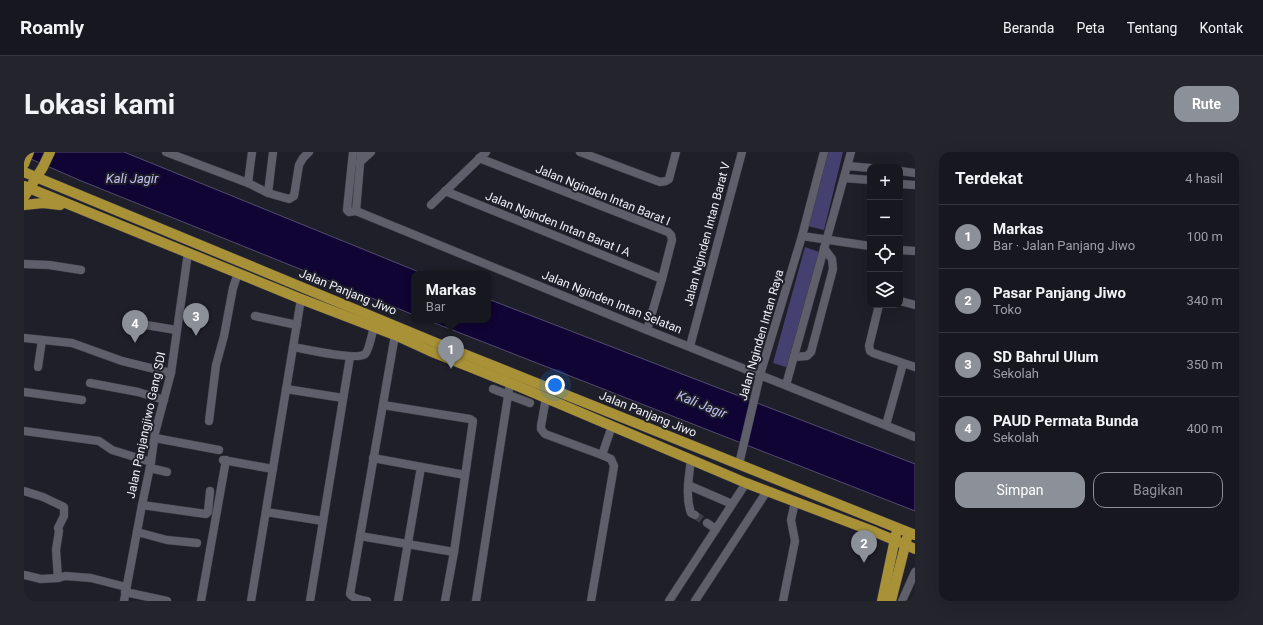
<!DOCTYPE html>
<html lang="id">
<meta charset="utf-8">
<style>
body{margin:0;font-family:Roboto,sans-serif;background:#24242c;color:#f1f3f6}
.controls{position:absolute;right:12px;top:12px;display:grid;overflow:hidden;border-radius:8px;box-shadow:0 4px 16px #0002}
.controls button{width:36px;height:36px;display:grid;place-items:center;padding:0;border:0;border-bottom:1px solid #36363d;background:#17171f;color:#f1f3f6;font:20px sans-serif}
.you{position:absolute;left:531px;top:233px;width:14px;height:14px;margin:-10px;border:3px solid #fff;border-radius:50%;background:#1a73e8;box-shadow:0 0 0 6px #1a73e833}
.badge{display:grid;place-items:center;width:26px;height:26px;border-radius:50%;background:#8c9099;color:#fff;font-size:13px;font-weight:700}
.pin{position:absolute;translate:-50% -33px;filter:drop-shadow(0 1px 2px #0008)}
.pin::after{content:'';position:absolute;top:21px;width:14px;height:12px;background:inherit;clip-path:polygon(0 0,100% 0,50% 100%)}
.popup{position:absolute;left:387px;top:119px;width:80px;height:52px;box-sizing:border-box;display:grid;place-content:center;border-radius:8px;background:#17171f;filter:drop-shadow(0 1px 3px #0005);font-size:13px;white-space:nowrap;color:#9e9fa4}
.popup b{font-size:15px;color:#f1f3f6}
.popup::after{content:'';position:absolute;left:50%;top:100%;margin-left:-8px;border:8px solid transparent;border-top-color:#17171f}
.list{margin:0;padding:0;list-style:none}
h2{display:flex;justify-content:space-between;align-items:center;height:52px;margin:0;padding:0 16px;font-size:17px}
h2 small{font-size:13px;font-weight:400;color:#9e9fa4}
.list li{display:grid;grid-template-columns:26px 1fr auto;gap:12px;align-items:center;box-sizing:border-box;height:64px;padding:0 16px;border-top:1px solid #36363d}
.list b{display:block;font-size:15px;white-space:nowrap}
.list p{margin:0;font-size:13px;white-space:nowrap;color:#9e9fa4}
.list em{font-size:13px;font-style:normal;color:#9e9fa4}
.actions{display:flex;gap:8px;padding:12px 16px}
.actions a{flex:1;padding:9px 0;border:1px solid #8c9099;border-radius:12px;text-align:center;font-size:14px;color:#8c9099}
.actions .main{background:#8c9099;color:#fff}
.icon{flex:none;width:22px;height:22px;fill:none;stroke:currentColor;stroke-width:2;stroke-linecap:round;stroke-linejoin:round}
.map{position:relative;flex:none;width:891px;height:449px;overflow:hidden;border-radius:12px}
header{display:flex;align-items:center;gap:24px;box-sizing:border-box;height:56px;padding:0 20px;background:#17171f;border-bottom:1px solid #36363d}
header strong{font-size:19px}
nav{display:flex;gap:22px;margin-inline-start:auto;font-size:14px}
.intro{display:flex;align-items:center;justify-content:space-between;box-sizing:border-box;height:96px;padding:0 24px}
h1{margin:0;font-size:28px}
.button{padding:10px 18px;border-radius:12px;background:#8c9099;color:#fff;font-size:14px;font-weight:700}
main{display:flex;gap:24px;padding:0 24px}
aside{flex:1;background:#17171f;border-radius:12px;box-shadow:0 4px 16px #0002}
.map>svg:first-child{display:block}
.green{fill:#444170}
.water{fill:#100434;stroke:#534b6f}
.lines{fill:none;stroke-linecap:round;stroke-linejoin:round}
.minor-tunnel{stroke:#3e3e48;stroke-width:8;stroke-dasharray:8 4;stroke-linecap:butt}
.minor-casing{stroke:#3c3c45;stroke-width:9}
.major-casing{stroke:#3c3c45;stroke-width:11}
.minor{stroke:#5f5f6b;stroke-width:8}
.major{stroke:#a89136;stroke-width:10}
.labels{text-anchor:middle;stroke-width:4;stroke-linejoin:round;paint-order:stroke}
.street-label{font-size:12px;fill:#f0f0f8;stroke:#1f1f29}
.water-label{font-size:13px;font-style:italic;fill:#c2c1f4;stroke:#1f1f29}
</style>
<header>
<strong>Roamly</strong>
<nav><a>Beranda</a><a>Peta</a><a>Tentang</a><a>Kontak</a></nav>
</header>
<div class="intro"><h1>Lokasi kami</h1><a class="button">Rute</a></div>
<main>
<div class="map">
<svg width="891" height="449" viewBox="0 0 891 449">
<rect width="100%" height="100%" fill="#1f1f29"/>
<g class="green">
<path d="M804,0h15l-19,78 -16,-4z"/>
<path d="M781,95l14,5 -30,116 -16,-5z"/>
</g>
<g class="water">
<path d="M0,0h100l300,122h-10v41l-335,-135 -55,-24z"/>
<path d="M464,147l427,165v47l-488,-191h61z"/>
</g>
<g class="lines">
<path class="minor-tunnel" d="M671,363l12,8"/>
<defs>
<g id="minor">
<path d="M142,0l82,31 20,10 21,6 5,-3 5,-31 4,-7 6,-6"/>
<path d="M329,0l-6,58 2,2 7,-1"/>
<path d="M556,0l80,30 6,-1 3,-2 7,-27"/>
<path d="M455,6l189,74 3,3 1,5 -10,39 -15,51"/>
<path d="M335,11l12,-11"/>
<path d="M824,14l22,2"/>
<path d="M876,19l15,2"/>
<path d="M820,26l26,2"/>
<path d="M224,31l4,-31"/>
<path d="M876,32l15,1"/>
<path d="M421,39l217,88"/>
<path d="M244,41l5,-41"/>
<path d="M407,53l55,-53"/>
<path d="M332,59l291,119 268,107"/>
<path d="M332,59l5,-59"/>
<path d="M778,84l68,10"/>
<path d="M876,98l15,1"/>
<path d="M0,112l25,1 32,5"/>
<path d="M876,149l15,4"/>
<path d="M855,153l-10,41 1,5 3,2 42,14"/>
<path d="M231,164l42,9"/>
<path d="M104,170l48,8"/>
<path d="M0,186l48,5 50,18 49,12"/>
<path d="M666,194l52,-194"/>
<path d="M269,195c12,2 64,14 72,7 4,-3 7,-21 9,-27"/>
<path d="M770,205l13,-1 4,-4 22,-83 -1,-10 -8,-11"/>
<path d="M14,215l4,-27"/>
<path d="M66,231l48,9 26,8"/>
<path d="M762,233l65,-233"/>
<path d="M262,237l57,9"/>
<path d="M469,237l37,14"/>
<path d="M0,240l58,8"/>
<path d="M522,246l-5,28v3l4,5 57,21 9,4 3,7 -23,135"/>
<path d="M359,253l87,14 3,2 -19,131 -9,49"/>
<path d="M185,269l7,-56 8,-29 9,-48 5,-15"/>
<path d="M862,273l17,-61"/>
<path d="M0,279l75,10 13,9 39,12"/>
<path d="M131,286l64,12"/>
<path d="M578,303l10,-29"/>
<path d="M349,306l92,17"/>
<path d="M667,307c-2,18 -6,37 0,54l4,2"/>
<path d="M199,308l50,9"/>
<path d="M715,312l21,-89 42,-139 22,-84"/>
<path d="M126,316l17,4"/>
<path d="M664,333l44,19"/>
<path d="M0,339l19,6 21,10v9l-6,12 1,3 -3,19 2,28"/>
<path d="M118,353l64,9 2,-2 2,-21"/>
<path d="M242,360l57,9"/>
<path d="M683,371l9,6"/>
<path d="M113,380l30,8 30,3"/>
<path d="M336,384l94,16"/>
<path d="M0,423l17,4 17,-1 7,-2 26,2 35,9"/>
<path d="M101,440l42,9"/>
<path d="M100,449l18,-96 9,-43 4,-29 16,-60 17,-120"/>
<path d="M177,449l25,-141"/>
<path d="M227,449l50,-302"/>
<path d="M286,449l40,-244"/>
<path d="M343,449c-5,-1 -14,-2 -17,-7l45,-259"/>
<path d="M374,449l23,-134"/>
<path d="M452,449l34,-218"/>
<path d="M645,449l77,-118"/>
<path d="M671,449l72,-110"/>
<path d="M759,449l12,-60 -4,-21 4,-18"/>
<path d="M878,449l13,-29"/>
</g>
<g id="major">
<path d="M0,12l5,-12"/>
<path d="M0,20l410,170 481,193"/>
<path d="M0,34l277,113 94,36 35,16 90,36 226,96 129,49 40,17"/>
<path d="M0,45l19,-30 7,-15"/>
<path d="M0,53l19,-2 17,2"/>
<path d="M858,449l14,-67"/>
<path d="M867,449l16,-63"/>
</g>
</defs>
<use href="#minor" class="minor-casing"/>
<use href="#major" class="major-casing"/>
<use href="#minor" class="minor"/>
<use href="#major" class="major"/>
</g>
<g class="labels">
<g class="street-label">
<text transform="translate(579 43) rotate(22)" y="4">Jalan Nginden Intan Barat I</text>
<text transform="translate(534 72) rotate(22)" y="4">Jalan Nginden Intan Barat I A</text>
<text transform="translate(683 82) rotate(-75)" y="4">Jalan Nginden Intan Barat V</text>
<text transform="translate(324 140) rotate(22)" y="4">Jalan Panjang Jiwo</text>
<text transform="translate(588 150) rotate(22)" y="4">Jalan Nginden Intan Selatan</text>
<text transform="translate(737 183) rotate(-74)" y="4">Jalan Nginden Intan Raya</text>
<text transform="translate(624 262) rotate(22)" y="4">Jalan Panjang Jiwo</text>
<text transform="translate(122 273) rotate(-78)" y="4">Jalan Panjangjiwo Gang SDI</text>
</g>
<g class="water-label">
<text x="108" y="31">Kali Jagir</text>
<text transform="translate(678 252) rotate(22)" y="5">Kali Jagir</text>
</g>
</g>
</svg>
<div class="controls">
<button>+</button>
<button>−</button>
<button><svg class="icon" aria-label="locate" viewBox="0 0 24 24"><circle cx="12" cy="12" r="6"/><path d="M12 2v4M12 18v4M2 12h4M18 12h4"/></svg></button>
<button><svg class="icon" aria-label="layers" viewBox="0 0 24 24"><path d="M12 4l9 5-9 5-9-5zM3 14l9 5 9-5"/></svg></button>
</div>
<div class="you"></div>
<div class="pin badge" style="left:427px;top:217px">1</div>
<div class="popup"><b>Markas</b>Bar</div>
<div class="pin badge" style="left:840px;top:411px">2</div>
<div class="pin badge" style="left:172px;top:184px">3</div>
<div class="pin badge" style="left:111px;top:191px">4</div>
</div>
<aside>
<h2>Terdekat<small>4 hasil</small></h2>
<ul class="list">
<li><span class="badge">1</span><div><b>Markas</b><p>Bar · Jalan Panjang Jiwo</p></div><em>100 m</em></li>
<li><span class="badge">2</span><div><b>Pasar Panjang Jiwo</b><p>Toko</p></div><em>340 m</em></li>
<li><span class="badge">3</span><div><b>SD Bahrul Ulum</b><p>Sekolah</p></div><em>350 m</em></li>
<li><span class="badge">4</span><div><b>PAUD Permata Bunda</b><p>Sekolah</p></div><em>400 m</em></li>
</ul>
<div class="actions"><a class="main">Simpan</a><a>Bagikan</a></div>
</aside>
</main>
